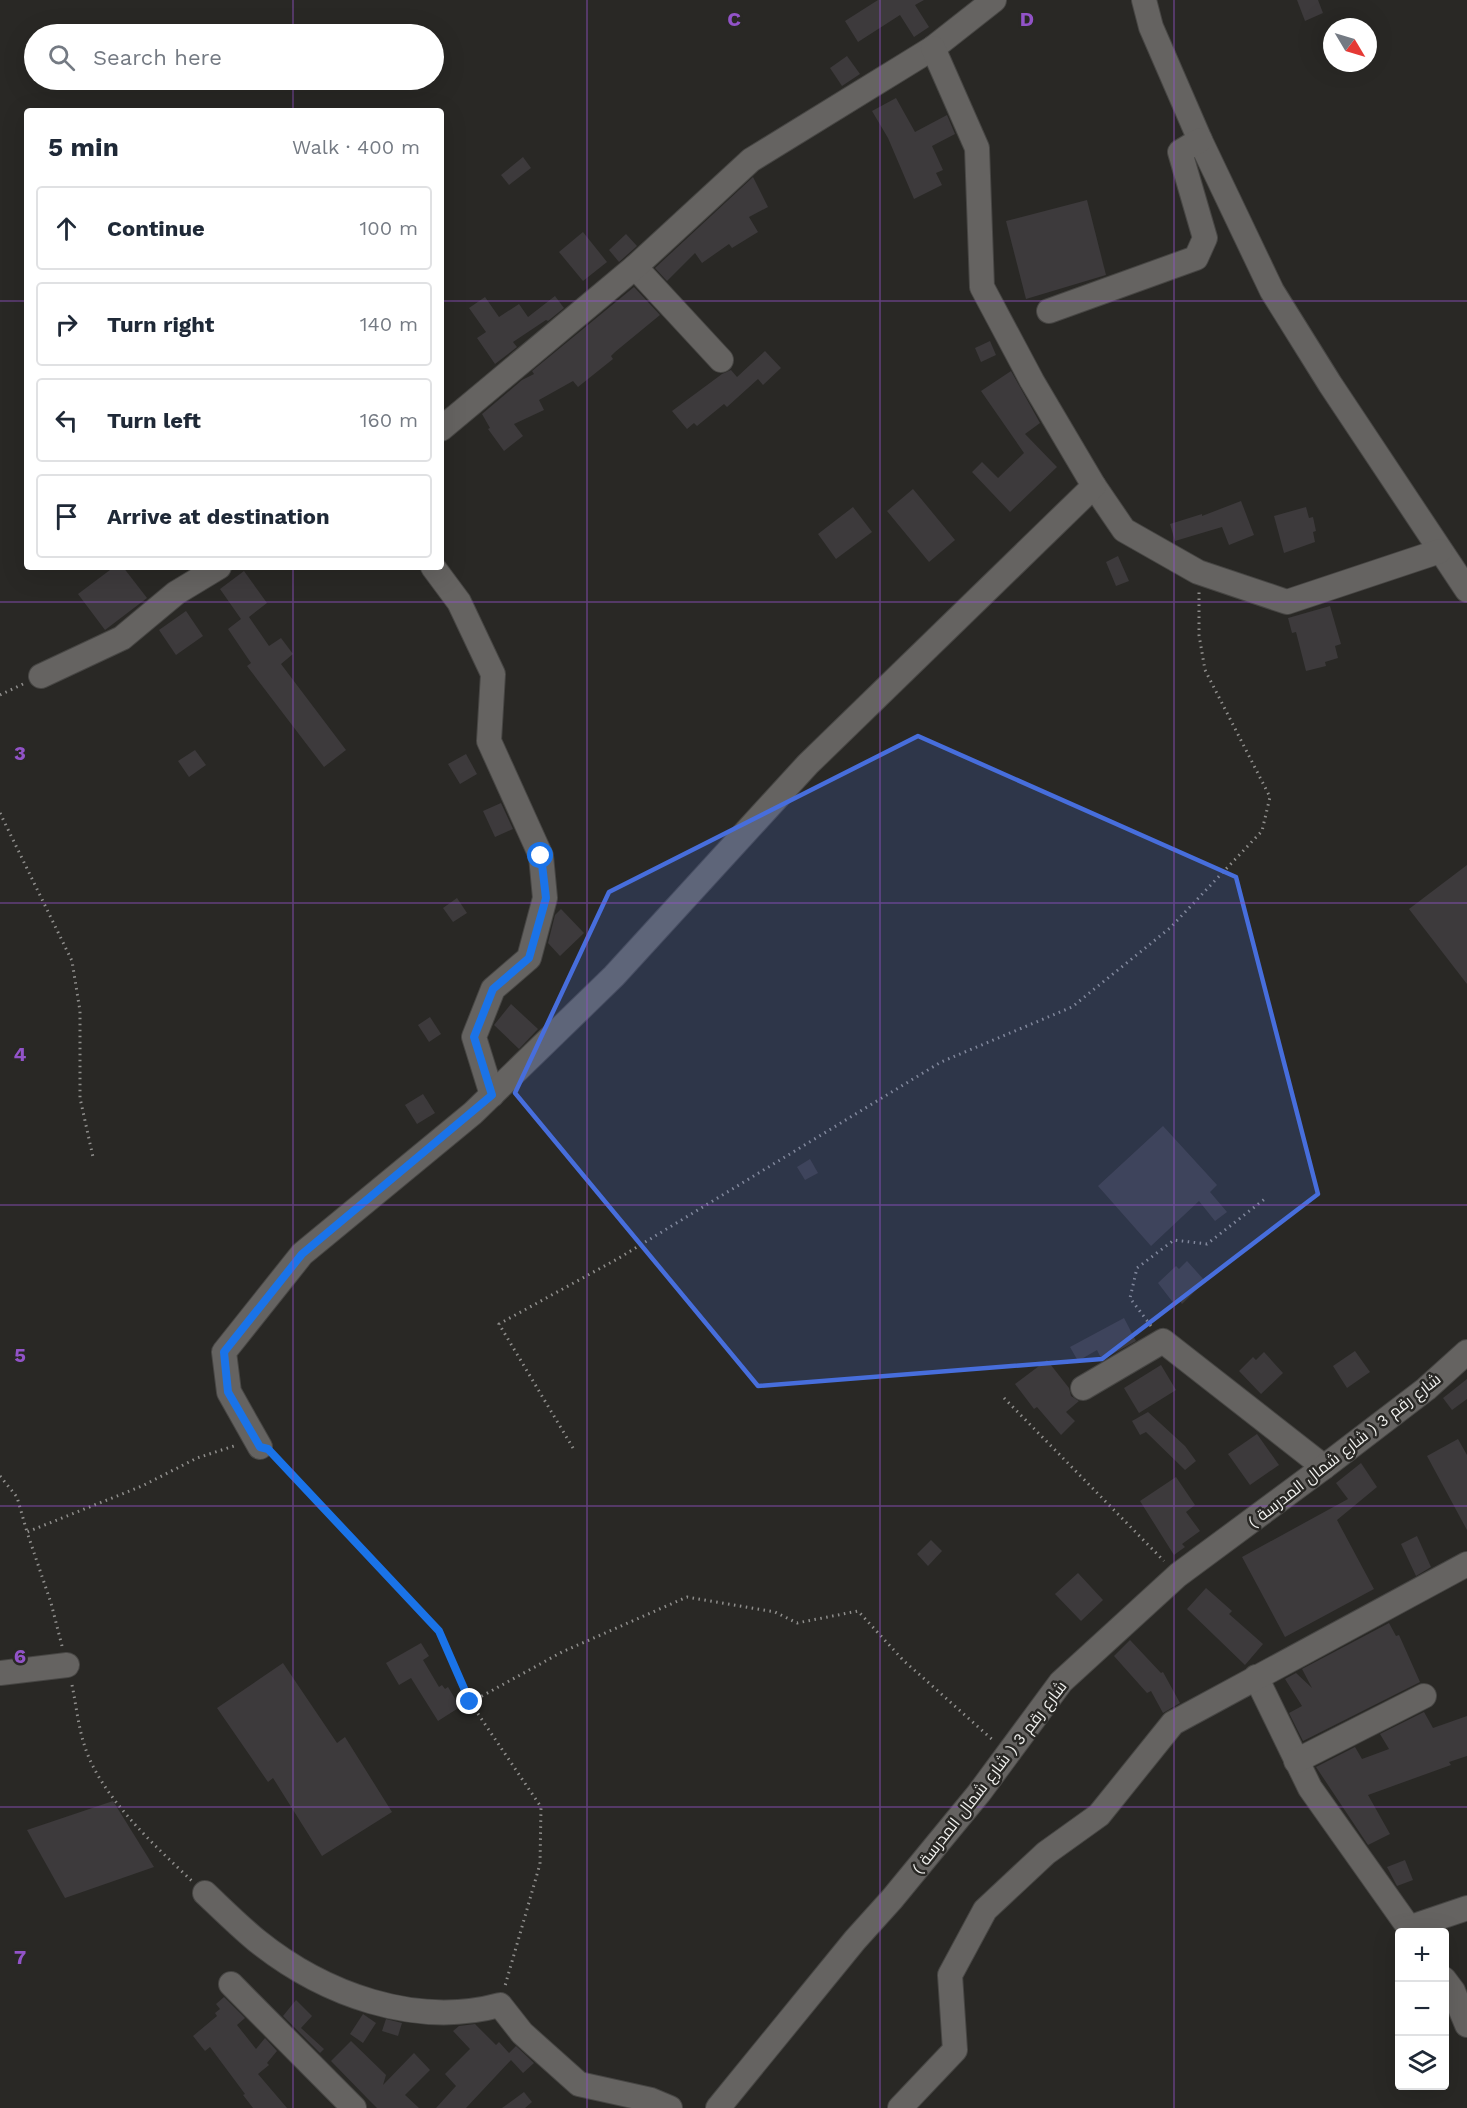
<!DOCTYPE html>
<meta charset="utf-8">
<style>
body{margin:0;font-family:"Work Sans",Cairo,sans-serif;background:#f6f6f7;color:#1f2937}
.controls{position:absolute;right:18px;bottom:18px;display:grid;overflow:hidden;border-radius:6px;box-shadow:0 6px 24px #0002}
.controls button{width:54px;height:54px;display:grid;place-items:center;padding:0;border:0;border-bottom:2px solid #e0e1e3;background:#fff;color:#1f2937;font:30px sans-serif}
.compass{position:absolute;left:1323px;top:18px;width:54px;height:54px;border-radius:50%;background:#fff;box-shadow:0 6px 24px #0002;rotate:128deg}
.stop{position:absolute;width:18px;height:18px;margin:-14px;border:4px solid #1a73e8;border-radius:50%;background:#fff}
.stop.end{background:#1a73e8;border-color:#fff;box-shadow:0 2px 6px #0008}
.list{margin:0;padding:0;list-style:none}
h2{display:flex;justify-content:space-between;align-items:center;height:78px;margin:0;padding:0 24px;font-size:26px}
h2 small{font-size:20px;font-weight:400;color:#747a83}
.list li{display:grid;grid-template-columns:39px 1fr auto;gap:18px;align-items:center;box-sizing:border-box;height:84px;margin:0 12px 12px;padding:0 12px;border:2px solid #e0e1e3;border-radius:6px}
.list b{display:block;font-size:22px;white-space:nowrap}
.list em{font-size:20px;font-style:normal;color:#747a83}
.icon{flex:none;width:33px;height:33px;fill:none;stroke:currentColor;stroke-width:2;stroke-linecap:round;stroke-linejoin:round}
.map{position:relative;flex:none;width:1467px;height:2108px;overflow:hidden}
.search{position:absolute;background:#fff;box-shadow:0 6px 24px #0002;left:24px;top:24px;width:420px;height:66px;display:flex;align-items:center;gap:15px;box-sizing:border-box;padding:0 21px;border-radius:33px;color:#747a83;font-size:22px}
.panel{position:absolute;background:#fff;box-shadow:0 6px 24px #0002;left:24px;top:108px;width:420px;height:462px;border-radius:6px}
.map>svg:first-child{display:block}
.building{fill:#3d3a3c}
.lines{fill:none;stroke-linecap:round;stroke-linejoin:round}
.minor-casing{stroke:#474644;stroke-width:26}
.path{stroke:#8f8e8c;stroke-width:3;stroke-dasharray:1.5 4.5;stroke-linecap:butt}
.minor{stroke:#656361;stroke-width:24}
.route{stroke:#1a73e8;stroke-width:8}
.marked{fill:#476edc;fill-opacity:0.2;stroke:#476edc;stroke-width:4.5;stroke-linejoin:round}
.grid{fill:none;stroke:#9253c8;stroke-width:1.5;stroke-opacity:0.55}
.labels{text-anchor:middle;stroke-width:5;stroke-linejoin:round;paint-order:stroke}
.street-label{font-size:16px;fill:#f0f0ee;stroke:#292825}
.grid-label{font-size:20px;text-anchor:middle;font-weight:bold;fill:#9253c8;stroke:#292825;stroke-width:5;stroke-linejoin:round;paint-order:stroke}
</style>
<div class="map">
<svg width="1467" height="2108" viewBox="0 0 1467 2108">
<rect width="100%" height="100%" fill="#292825"/>
<g class="building">
<path d="M878,0h46l-9,5 14,22 -15,10 -14,-22 -42,27 -13,-21z"/>
<path d="M1297,0h21l5,13 -18,8z"/>
<path d="M847,56l13,18 -18,12 -12,-18z"/>
<path d="M896,98l19,34 32,-17 8,19 -23,12 11,24 -7,3 6,12 -28,14 -26,-61 -16,-27z"/>
<path d="M523,157l8,11 -22,17 -8,-10z"/>
<path d="M753,177l15,30 -19,10 9,15 -26,16 -3,-4 -27,19 -7,-10 -28,28 -12,-13z"/>
<path d="M1087,200l19,75 -80,24 -20,-78z"/>
<path d="M583,232l24,30 -24,19 -24,-29z"/>
<path d="M626,234l11,12 -18,16 -10,-12z"/>
<path d="M634,287l26,28 -45,37 -4,4 2,3 -35,28 -5,-6 -34,19 5,10 -30,14 9,12 -19,15 -16,-22 2,-1 -8,-14 40,-34 12,-6 -2,-3z"/>
<path d="M555,296l9,12 -16,13 -2,-1 -33,22 4,5 -22,17 -18,-26 9,-6 -17,-24 16,-11 14,20 20,-13 9,13z"/>
<path d="M990,341l6,14 -15,7 -6,-14z"/>
<path d="M765,351l16,17 -18,17 -5,-6 -31,28 -3,-3 -27,22 -3,-3 -7,6 -15,-18 50,-37 9,-4 6,7z"/>
<path d="M1011,371l29,52 -15,11 32,33 -47,45 -38,-40 10,-10 16,16 26,-25 -43,-62z"/>
<path d="M913,489l42,51 -26,22 -42,-51z"/>
<path d="M1241,501l13,34 -25,10 -7,-18 -47,14 -5,-17 32,-10v2z"/>
<path d="M853,507l19,25 -36,27 -18,-25z"/>
<path d="M1306,507l3,11 4,-1 3,14 -3,1 2,10 -31,11 -10,-37z"/>
<path d="M1118,556l11,25 -13,5 -10,-24z"/>
<path d="M114,567h9l24,31 -42,32 -27,-36z"/>
<path d="M244,571l23,32 -18,14 20,29 12,-8 12,16 -12,10 65,86 -22,17 -77,-101 4,-3 -23,-34 13,-10 -21,-30z"/>
<path d="M1330,606l11,38 -6,2 3,12 -13,4 1,4 -20,5 -10,-39 -4,1 -4,-15z"/>
<path d="M186,611l17,25 -27,19 -17,-25z"/>
<path d="M195,750l11,15 -17,12 -11,-16z"/>
<path d="M466,754l11,20 -17,10 -12,-20z"/>
<path d="M501,803l12,26 -18,8 -12,-26z"/>
<path d="M1467,865v119l-58,-75z"/>
<path d="M457,898l10,15 -14,9 -10,-14z"/>
<path d="M561,909l23,24 -24,23 -12,-13 7,-28z"/>
<path d="M511,1004l27,25 -19,20 -25,-24z"/>
<path d="M430,1017l11,17 -12,8 -11,-17z"/>
<path d="M423,1094l12,19 -18,11 -12,-19z"/>
<path d="M1163,1126l54,59 -7,7 17,20 -12,9 -16,-20 -48,45 -53,-60z"/>
<path d="M810,1159l8,14 -13,7 -8,-13z"/>
<path d="M1187,1261l18,20 -23,23 -2,-3 -5,4 -17,-22 18,-17 3,3z"/>
<path d="M1124,1318l12,23 -34,19 -5,-10 -19,11 -8,-14z"/>
<path d="M1355,1351l15,21 -23,16 -14,-22z"/>
<path d="M1264,1352l19,21 -22,21 -22,-23 14,-14 3,3z"/>
<path d="M1047,1360l22,28 2,8 8,5 -13,11 9,9 -14,14 -24,-28 -3,2 -19,-25z"/>
<path d="M1161,1365l15,25 -37,23 -15,-25z"/>
<path d="M1467,1379v20l-15,11 -9,-12z"/>
<path d="M1148,1412l37,34 11,15 -11,9 -39,-38 -6,3 -8,-14z"/>
<path d="M1257,1434l22,31 -29,20 -22,-31z"/>
<path d="M1458,1439l9,16v75l-40,-74z"/>
<path d="M1361,1463l16,24 -40,33 37,69 -89,48 -43,-80 106,-58 -12,-16z"/>
<path d="M1176,1477l19,28 -9,7 14,19 -18,13 3,3 -11,8 -34,-54z"/>
<path d="M1417,1536l14,31 -15,9 -15,-32z"/>
<path d="M931,1540l11,11 -14,15 -11,-12z"/>
<path d="M1078,1573l25,27 -22,21 -26,-27z"/>
<path d="M1206,1588l26,23 -3,3 34,30 -18,21 -58,-56z"/>
<path d="M1389,1623l7,13 3,-1 21,47 -117,59 -14,-28 13,-7 -17,-27 11,-6 16,15 -10,-19z"/>
<path d="M1130,1640l31,33 2,-1 17,31 -17,10 -12,-22 -4,2 -33,-37z"/>
<path d="M421,1643l8,13 -6,4 16,27 3,-2 3,4 3,-2 12,20 -22,14 -27,-43 -12,7 -13,-22z"/>
<path d="M283,1663l54,80 8,-6 47,75 -70,44 -49,-78 -5,4 -51,-74z"/>
<path d="M1424,1712l9,16 34,-12v40l-18,6 2,3 -83,30 22,39 -22,11 -52,-78 39,-20 7,12 27,-10 -9,-15z"/>
<path d="M113,1801l41,66 -89,31 -38,-68z"/>
<path d="M1405,1860l8,20 -16,6 -10,-19z"/>
<path d="M224,1997l21,21 -8,7 19,24 9,-11 12,13 -10,12 2,2 -11,9 29,34h-34l-10,-13 2,-1 -35,-47 -5,4 -12,-15 24,-20 -2,-3 5,-4 -4,-5z"/>
<path d="M296,2000l16,16 -11,12 23,21 -4,4 -37,-37z"/>
<path d="M363,2014l13,9 -13,20 -13,-9z"/>
<path d="M386,2019l16,4 -4,13 -16,-5z"/>
<path d="M475,2024l21,21 3,-3 10,11 7,-7 18,17 -11,10 -12,-13 -45,48h-30l20,-22 -11,-12 25,-25 -17,-18 6,-5z"/>
<path d="M351,2041l35,34 -3,10 31,-32 16,17 -25,25 14,13h-42l-9,-9 -37,-38z"/>
<path d="M524,2092l8,10 -7,6h-23z"/>
</g>
<g class="lines">
<defs>
<g id="minor">
<path d="M1144,0l7,27 49,113 72,151 58,93 137,206"/>
<path d="M635,267l86,93"/>
<path d="M1049,311l147,-53 9,-20 -25,-86 20,-12"/>
<path d="M441,429l194,-162 116,-107 182,-112 61,-48"/>
<path d="M1094,486l30,44 74,42 89,30 153,-51"/>
<path d="M433,567l26,35 34,72 -4,67 52,115 4,42 -16,60 -36,31 -19,48 18,58"/>
<path d="M41,676l81,-38 54,-45 43,-26"/>
<path d="M1083,1388l80,-47 161,126"/>
<path d="M260,1447l-31,-55 -5,-40 78,-98 171,-141 141,-137 194,-212 286,-278 -62,-105 -50,-94 -5,-139 -44,-100"/>
<path d="M0,1673l67,-8"/>
<path d="M1256,1677l54,111 102,144"/>
<path d="M1296,1761l128,-65"/>
<path d="M205,1893c17,16 33,32 51,47 67,54 159,88 244,65l22,28 57,51 72,16 19,8"/>
<path d="M1408,1928l59,-20"/>
<path d="M1444,1979l9,12 14,34"/>
<path d="M231,1984l123,124"/>
<path d="M718,2108l137,-168 37,-41 87,-106 82,-111 117,-107 146,-108 102,-78 41,-37"/>
<path d="M900,2108l55,-58 -5,-75 35,-65 61,-57 53,-38 74,-92 294,-159"/>
</g>
</defs>
<use href="#minor" class="minor-casing"/>
<g class="path">
<path d="M0,695l23,-11"/>
<path d="M0,813l72,148 8,50v87l13,59"/>
<path d="M1151,1326l-21,-28 7,-30 37,-28 33,4 59,-46"/>
<path d="M1004,1398l160,163"/>
<path d="M573,1448l-74,-124 120,-66 322,-196 131,-55 98,-79 92,-97 8,-34 -65,-127 -6,-35v-43"/>
<path d="M276,1457l163,174 31,71 71,105 -1,57 -35,122"/>
<path d="M0,1476l17,21 10,35"/>
<path d="M62,1646l-11,-43 -24,-71 115,-46 55,-28 40,-13"/>
<path d="M72,1685c4,19 6,40 12,59 15,51 70,101 108,137"/>
<path d="M471,1702l91,-50 125,-55 88,15 22,11 61,-12 45,49 91,81"/>
</g>
<use href="#minor" class="minor"/>
</g>
<g class="lines">
<path class="route" d="M470,1702l-31,-71 -171,-182 -8,-2 -32,-55 -4,-40 78,-98 190,-159 -18,-58 19,-48 36,-31 17,-60 -5,-42"/>
</g>
<path class="marked" d="M918,736l318,141 82,317 -216,165 -344,27 -243,-293 94,-201z"/>
<path class="grid" d="M293,0v34M587,0v2108M880,0v2108M1174,0v2108M293,80v31M0,301h27M441,301h1026M293,567v1541M0,602h1467M0,903h1467M0,1205h1467M0,1506h1467M0,1807h1467"/>
<g class="labels">
<g class="street-label">
<text transform="translate(1344 1450) rotate(-38)" y="6">شارع رقم 3 ( شارع شمال المدرسة )</text>
<text transform="translate(989 1777) rotate(-52)" y="6">شارع رقم 3 ( شارع شمال المدرسة )</text>
</g>
</g>
<g class="grid-label">
<text x="734" y="26">C</text>
<text x="1027" y="26">D</text>
<text x="20" y="760">3</text>
<text x="20" y="1061">4</text>
<text x="20" y="1362">5</text>
<text x="20" y="1663">6</text>
<text x="20" y="1964">7</text>
</g>
</svg>
<div class="controls">
<button>+</button>
<button>−</button>
<button><svg class="icon" aria-label="layers" viewBox="0 0 24 24"><path d="M12 4l9 5-9 5-9-5zM3 14l9 5 9-5"/></svg></button>
</div>
<svg class="compass" viewBox="-18 -18 36 36"><path d="M0-13l5 13h-10z" fill="#e53935"/><path d="M0 13l5-13h-10z" fill="#747a83"/></svg>
<div class="stop" style="left:541px;top:856px"></div>
<div class="stop end" style="left:470px;top:1702px"></div>
<div class="search"><svg class="icon" aria-label="search" viewBox="0 0 24 24"><circle cx="10" cy="10" r="6"/><path d="M15 15l6 6"/></svg>Search here</div>
<section class="panel">
<h2>5 min<small>Walk · 400 m</small></h2>
<ul class="list">
<li><svg class="icon" aria-label="ahead" viewBox="0 0 24 24"><path d="M12 20V5M6 11l6-6 6 6"/></svg><div><b>Continue</b></div><em>100 m</em></li>
<li><svg class="icon" aria-label="right" viewBox="0 0 24 24"><path d="M7 20v-9h11M14 6l5 5-5 5"/></svg><div><b>Turn right</b></div><em>140 m</em></li>
<li><svg class="icon" aria-label="left" viewBox="0 0 24 24"><path d="M17 20v-9H6M10 6l-5 5 5 5"/></svg><div><b>Turn left</b></div><em>160 m</em></li>
<li><svg class="icon" aria-label="arrive" viewBox="0 0 24 24"><path d="M6 21V4h12l-3 4 3 4H6"/></svg><div><b>Arrive at destination</b></div></li>
</ul>
</section>
</div>
